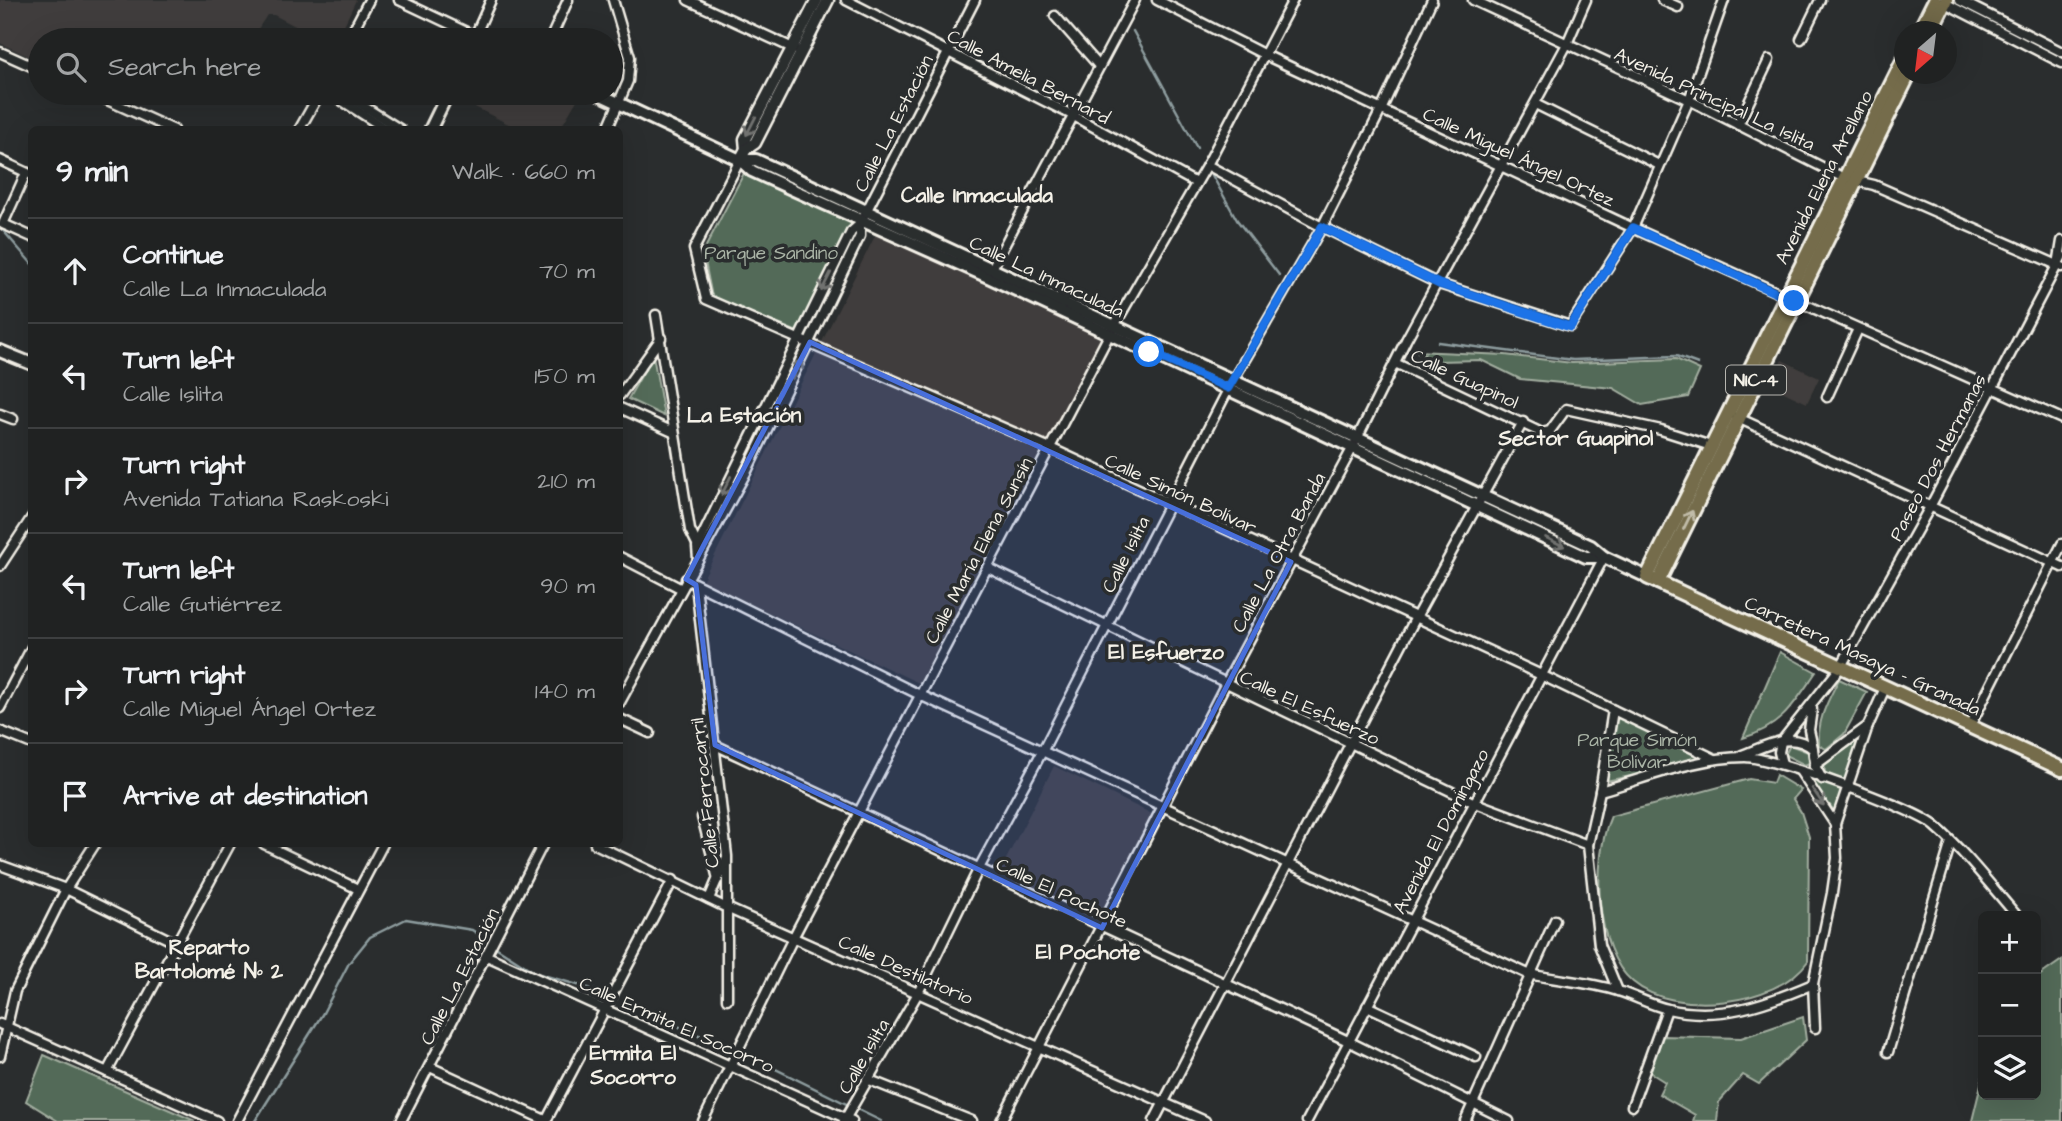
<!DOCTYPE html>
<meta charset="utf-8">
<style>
body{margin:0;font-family:"Architects Daughter",sans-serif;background:#282a2a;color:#f1f3f6}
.controls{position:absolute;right:21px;bottom:21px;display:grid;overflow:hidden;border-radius:10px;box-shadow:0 7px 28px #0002}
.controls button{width:63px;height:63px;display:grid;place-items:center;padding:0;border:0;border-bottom:2px solid #3d3f40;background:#202222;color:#f1f3f6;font:35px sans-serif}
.compass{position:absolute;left:1894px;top:21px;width:63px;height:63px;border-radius:50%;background:#202222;box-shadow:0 7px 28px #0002;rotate:208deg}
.stop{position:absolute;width:21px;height:21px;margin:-16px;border:5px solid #1a73e8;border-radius:50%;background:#fff}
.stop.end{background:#1a73e8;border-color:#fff;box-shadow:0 2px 7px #0008}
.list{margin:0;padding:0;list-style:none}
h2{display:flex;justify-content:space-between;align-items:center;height:91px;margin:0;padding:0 28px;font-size:30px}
h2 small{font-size:23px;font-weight:400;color:#a2a4a5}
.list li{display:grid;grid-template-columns:46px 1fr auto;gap:21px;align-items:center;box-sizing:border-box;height:105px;padding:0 28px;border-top:2px solid #3d3f40}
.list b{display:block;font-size:26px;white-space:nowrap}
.list p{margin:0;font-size:23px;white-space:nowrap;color:#a2a4a5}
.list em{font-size:23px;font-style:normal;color:#a2a4a5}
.icon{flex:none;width:38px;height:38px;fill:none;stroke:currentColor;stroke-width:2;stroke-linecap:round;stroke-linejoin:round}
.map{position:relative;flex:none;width:2062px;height:1121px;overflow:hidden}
.search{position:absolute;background:#202222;box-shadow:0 7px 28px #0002;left:28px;top:28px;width:595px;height:77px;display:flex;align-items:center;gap:18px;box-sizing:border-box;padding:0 24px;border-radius:38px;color:#a2a4a5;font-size:26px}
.panel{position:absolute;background:#202222;box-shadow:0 7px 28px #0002;left:28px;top:126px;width:595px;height:721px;border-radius:10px}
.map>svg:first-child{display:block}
.built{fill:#403d3c}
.green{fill:#526b58;stroke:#a3aea0;stroke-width:2}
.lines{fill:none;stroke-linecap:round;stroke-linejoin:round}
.stream{stroke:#8e9d9f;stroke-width:2.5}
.minor-casing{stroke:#f4f1e8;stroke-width:13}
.tertiary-casing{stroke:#f4f1e8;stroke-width:15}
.secondary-casing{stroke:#f4f1e8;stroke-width:16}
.trunk-casing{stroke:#f4f1e8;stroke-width:18}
.minor{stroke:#2a2d2e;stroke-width:8}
.tertiary{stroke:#2a2d2e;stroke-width:10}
.secondary{stroke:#2a2d2e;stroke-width:10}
.trunk{stroke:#746c4b;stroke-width:12}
.oneway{stroke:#71726f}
.oneway2{stroke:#c1bca9}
.route{stroke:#1a73e8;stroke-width:9}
.marked{fill:#486fdb;fill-opacity:0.2;stroke:#486fdb;stroke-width:5;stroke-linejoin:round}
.labels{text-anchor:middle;stroke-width:7;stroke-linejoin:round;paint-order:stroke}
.shield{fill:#2a2d2e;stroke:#b7b6b0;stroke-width:2}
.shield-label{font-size:18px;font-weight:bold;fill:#f4f1e8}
.street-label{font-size:19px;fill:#f4f1e8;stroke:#2a2d2e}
.park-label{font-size:19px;fill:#abb5a7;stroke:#2a2d2e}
.neighbourhood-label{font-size:21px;font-weight:bold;fill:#f4f1e8;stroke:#2a2d2e}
</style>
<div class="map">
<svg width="2062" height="1121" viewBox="0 0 2062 1121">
<rect width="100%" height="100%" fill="#2a2d2e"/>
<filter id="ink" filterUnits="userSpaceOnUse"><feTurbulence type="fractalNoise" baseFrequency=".0143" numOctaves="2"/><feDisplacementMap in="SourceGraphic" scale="14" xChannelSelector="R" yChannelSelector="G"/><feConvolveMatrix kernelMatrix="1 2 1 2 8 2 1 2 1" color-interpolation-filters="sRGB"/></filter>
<g filter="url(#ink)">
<g class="built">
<path d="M0,0h356l-19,40h-15l-48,-25h-7l-16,25h-211v22l-40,-19z"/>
<path d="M472,93h103l5,2 -20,34 -40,1 -53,-27z"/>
<path d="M876,234l228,105 -95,169 -88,176 -219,-103z"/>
<path d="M1782,360l37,18 -12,25 -38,-18z"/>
<path d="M1054,766l100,49 -56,107 -99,-49z"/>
</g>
<g class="green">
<path d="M744,173l109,49 -53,111 -88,-36 -9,-45z"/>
<path d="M1416,351l89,4 67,8 104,-4 24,11 -12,27 -46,8 -29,-17 -93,-9 -39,-19 -44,1z"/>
<path d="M653,355l11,61 -36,-17z"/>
<path d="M1780,652l36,20c-22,32 -34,55 -73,66z"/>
<path d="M1839,679l28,13 -23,42 -18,15 -7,-4c-2,-26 9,-44 20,-66z"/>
<path d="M1613,712l102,47 -109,22z"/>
<path d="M1858,739l-9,37 -5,6 -19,-9 -1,-11z"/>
<path d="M1790,745l18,7 1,11 -4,2 -20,-10z"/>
<path d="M1776,775l25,15 -8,9 8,13 8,25 -1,124c-31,45 -134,56 -175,21 -39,-32 -41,-123 -22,-166l138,-37 24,4z"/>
<path d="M1817,780l25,9 2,3 -7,22 -24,-30z"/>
<path d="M2062,960v161h-90l11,-45v19h53v-117z"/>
<path d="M1803,1017l3,23 -47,44 -16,-9 -24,27 -2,19h-24l2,-6 -36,-21 6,-12 -19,-12 16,-34 79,2z"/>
<path d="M44,1055l151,66h-137l-32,-20z"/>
</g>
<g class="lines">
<g class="stream">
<path d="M1133,31l64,117"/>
<path d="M1212,175l25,45 42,55"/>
<path d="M0,227l32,37"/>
<path d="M1438,342l135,18 103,-4 22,8"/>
<path d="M494,946l42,27 73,21"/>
<path d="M626,999c23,7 39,22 60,31 15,7 31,10 47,18"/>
<path d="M745,1054l136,67"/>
<path d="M255,1121l68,-108 26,-50 21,-26 36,-18 66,11 17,12"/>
</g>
<defs>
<g id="minor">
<path d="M399,0l76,36 16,-36"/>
<path d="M688,0l109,50"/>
<path d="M846,0l226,115 124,68"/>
<path d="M1157,0l108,55 368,173 429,191"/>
<path d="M1473,0l216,100 155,78 30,7 188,82"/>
<path d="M1662,0l16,7"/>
<path d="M1959,0l103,52"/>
<path d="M1941,1l121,62"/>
<path d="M1055,16l44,50"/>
<path d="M1801,39l19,-39"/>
<path d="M348,40l21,-40"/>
<path d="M550,40l18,-40"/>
<path d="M0,52l40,18"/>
<path d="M92,93l82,37"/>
<path d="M330,93l57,37"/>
<path d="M343,93l58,37"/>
<path d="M1535,104l124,61"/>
<path d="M1738,125l31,-65"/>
<path d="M299,130l21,-37"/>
<path d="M607,130l21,-49 2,-24 -17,-57"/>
<path d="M0,160l32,15"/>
<path d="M740,160l-46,89 12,50 344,149 489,226 176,85"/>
<path d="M1207,165l115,62 117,57 131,42 63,-98 56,-128 35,-100"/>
<path d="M26,173l-23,51 29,13"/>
<path d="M2059,259l3,-18"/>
<path d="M989,274l146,-274"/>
<path d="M656,315l34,215 9,18"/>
<path d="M1395,363l147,70 8,-2 16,-22 95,21 50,16"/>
<path d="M620,395l41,-57"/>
<path d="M1827,397l31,-68"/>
<path d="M620,408l53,24"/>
<path d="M0,414l13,5"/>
<path d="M1736,417l326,150"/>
<path d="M620,557l60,31"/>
<path d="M698,559l-1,-12 154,-315 9,-8"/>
<path d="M0,566l32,-49"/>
<path d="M988,568l485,234 115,43"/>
<path d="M686,579l234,116 608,279c28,6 63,8 90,17 17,5 32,14 50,18 52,12 98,-5 145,-25l19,-91 5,-35 -2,-34 33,-98 17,-38"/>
<path d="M696,585l31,271v143"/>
<path d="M620,702l128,-233 112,-233v-12l6,-12 109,-212"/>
<path d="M0,708l32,-61"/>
<path d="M1812,709l-3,21 4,18"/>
<path d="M1613,710l-13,81 -12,54 11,100 19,46"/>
<path d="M620,719l30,14"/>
<path d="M1970,726l92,-182"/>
<path d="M0,731l32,13"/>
<path d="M715,745l633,296 161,80"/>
<path d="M1742,755c24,-9 50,-25 71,-6l3,19 6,11"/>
<path d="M1782,764l-3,-12 2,-10 59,-74 91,-163 131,-249"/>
<path d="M1814,766l54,-40"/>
<path d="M1800,771l35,53"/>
<path d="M1600,791c47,-13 97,-34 145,-34 27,0 169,51 190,69 30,26 56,60 82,90"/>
<path d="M702,817l16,62"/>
<path d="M264,844l94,45"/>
<path d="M595,844l134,65 476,212"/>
<path d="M0,865l66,24 110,54"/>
<path d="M709,899l17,-40"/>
<path d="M487,956l365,165"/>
<path d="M1813,984l2,44"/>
<path d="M1367,1006l109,51"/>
<path d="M0,1024l217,97"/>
<path d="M1888,1052l63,-210"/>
<path d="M0,1056l15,-65 51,-102 29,-45"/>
<path d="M430,1067l117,54"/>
<path d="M107,1072l123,-228"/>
<path d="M867,1079l105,42"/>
<path d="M1632,1106l35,-97"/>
<path d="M237,1121l146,-277"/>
<path d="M401,1121l142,-277"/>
<path d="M546,1121l127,-241"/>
<path d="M703,1121l91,-185 316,-603 97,-168 86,-165"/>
<path d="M844,1121l74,-128 60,-123 65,-120 190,-370 89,-153 60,-119 50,-108"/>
<path d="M1001,1121l224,-436 128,-238 53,-107 160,-294 20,-46"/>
<path d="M1154,1121l261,-502 108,-197"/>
<path d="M1307,1121l297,-564"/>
<path d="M1465,1121l90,-201"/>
</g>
<g id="tertiary">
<path d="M746,149l-1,-10 72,-139"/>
<path d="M740,160l6,-11 9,-6 73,-143"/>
</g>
<g id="secondary">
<path d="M473,40l2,-4 10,4"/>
<path d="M597,93l143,67 12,11 46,21 190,85 598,280h18"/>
<path d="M430,130l18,-37"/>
<path d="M740,160h16l835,386 13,11 43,20"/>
<path d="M0,351l32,13"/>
</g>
<g id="trunk">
<path d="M1919,32l16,-32"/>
<path d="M1930,32l16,-32"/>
<path d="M1904,59l-257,518 415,192"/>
<path d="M1658,582l251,-508"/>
</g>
</defs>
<use href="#minor" class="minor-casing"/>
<use href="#tertiary" class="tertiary-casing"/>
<use href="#secondary" class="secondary-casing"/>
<use href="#trunk" class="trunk-casing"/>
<use href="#minor" class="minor"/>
<use href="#tertiary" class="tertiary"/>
<use href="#secondary" class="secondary"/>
<use href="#trunk" class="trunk"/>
</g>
<defs><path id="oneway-shaft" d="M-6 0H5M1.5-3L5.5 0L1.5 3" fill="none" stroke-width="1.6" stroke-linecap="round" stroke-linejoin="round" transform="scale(1.75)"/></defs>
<g class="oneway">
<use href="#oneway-shaft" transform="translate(751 126) rotate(117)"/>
<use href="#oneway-shaft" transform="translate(826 282) rotate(117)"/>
<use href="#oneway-shaft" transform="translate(797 369) rotate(-64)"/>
<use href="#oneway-shaft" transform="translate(726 486) rotate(116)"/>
<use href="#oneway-shaft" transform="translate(1555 542) rotate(26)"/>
<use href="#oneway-shaft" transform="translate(1818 797) rotate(56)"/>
</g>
<use class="oneway2" href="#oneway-shaft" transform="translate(1688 520) rotate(-64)"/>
</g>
<g class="lines" filter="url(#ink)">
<path class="route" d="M1149,352l79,36 94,-161 117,57 131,43 63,-99 161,73"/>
</g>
<path class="marked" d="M810,342l481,220 -189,366 -387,-183 -19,-160 -10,-6z"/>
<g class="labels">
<rect class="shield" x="1726" y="365.5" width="60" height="29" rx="5"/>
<g class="shield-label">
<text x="1756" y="386">NIC-4</text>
</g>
<g class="street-label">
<text transform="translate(1029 76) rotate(28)" y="7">Calle Amelia Bernard</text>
<text transform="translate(1715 98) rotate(25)" y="7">Avenida Principal La Islita</text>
<text transform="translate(893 123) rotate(-63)" y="7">Calle La Estación</text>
<text transform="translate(1519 156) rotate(25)" y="7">Calle Miguel Ángel Ortez</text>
<text transform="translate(1823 177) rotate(-63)" y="7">Avenida Elena Arellano</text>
<text transform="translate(1047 276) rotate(25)" y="7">Calle La Inmaculada</text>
<text transform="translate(1465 378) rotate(25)" y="7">Calle Guapinol</text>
<text transform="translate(1937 457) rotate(-62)" y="7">Paseo Dos Hermanas</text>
<text transform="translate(1181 493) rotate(25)" y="7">Calle Simón Bolívar</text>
<text transform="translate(978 550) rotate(-62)" y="7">Calle María Elena Sunsín</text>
<text transform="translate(1278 552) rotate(-62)" y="7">Calle La Otra Banda</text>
<text transform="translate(1125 554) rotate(-63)" y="7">Calle Islita</text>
<text transform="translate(1863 655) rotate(25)" y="7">Carretera Masaya - Granada</text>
<text transform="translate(1310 707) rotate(25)" y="7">Calle El Esfuerzo</text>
<text transform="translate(704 793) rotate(-96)" y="7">Calle Ferrocarril</text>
<text transform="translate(1440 831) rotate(-62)" y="7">Avenida El Domingazo</text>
<text transform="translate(1062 892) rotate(25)" y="7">Calle El Pochote</text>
<text transform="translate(906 969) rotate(24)" y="7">Calle Destilatorio</text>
<text transform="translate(459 976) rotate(-63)" y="7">Calle La Estación</text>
<text transform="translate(677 1024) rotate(24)" y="7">Calle Ermita El Socorro</text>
<text transform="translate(863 1056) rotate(-60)" y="7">Calle Islita</text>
</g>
<g class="park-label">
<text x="771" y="259">Parque Sandino</text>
<text x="1637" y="746">Parque Simón<tspan x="1637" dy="22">Bolívar</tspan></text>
</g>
<g class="neighbourhood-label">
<text x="977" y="202">Calle Inmaculada</text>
<text x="744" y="422">La Estación</text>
<text x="1576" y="445">Sector Guapinol</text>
<text x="1166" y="659">El Esfuerzo</text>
<text x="209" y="954">Reparto<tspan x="209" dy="24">Bartolomé Nº 2</tspan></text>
<text x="1088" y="959">El Pochote</text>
<text x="633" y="1060">Ermita El<tspan x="633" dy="24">Socorro</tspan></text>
</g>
</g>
</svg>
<div class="controls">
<button>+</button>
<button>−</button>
<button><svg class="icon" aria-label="layers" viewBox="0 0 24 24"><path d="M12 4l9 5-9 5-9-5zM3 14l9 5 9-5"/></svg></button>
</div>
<svg class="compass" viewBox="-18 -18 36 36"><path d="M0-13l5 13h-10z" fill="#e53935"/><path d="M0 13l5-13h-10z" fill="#a2a4a5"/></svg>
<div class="stop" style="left:1149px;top:352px"></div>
<div class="stop end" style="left:1794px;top:301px"></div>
<div class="search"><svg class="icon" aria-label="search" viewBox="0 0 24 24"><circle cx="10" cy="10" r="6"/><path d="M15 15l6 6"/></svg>Search here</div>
<section class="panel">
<h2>9 min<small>Walk · 660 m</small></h2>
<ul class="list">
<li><svg class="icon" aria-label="ahead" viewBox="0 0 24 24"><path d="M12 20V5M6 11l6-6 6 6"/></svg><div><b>Continue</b><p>Calle La Inmaculada</p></div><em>70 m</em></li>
<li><svg class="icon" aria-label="left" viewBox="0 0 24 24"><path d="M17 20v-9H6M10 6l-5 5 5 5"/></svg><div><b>Turn left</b><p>Calle Islita</p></div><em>150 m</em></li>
<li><svg class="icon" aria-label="right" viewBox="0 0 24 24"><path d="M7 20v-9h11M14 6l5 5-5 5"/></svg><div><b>Turn right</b><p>Avenida Tatiana Raskoski</p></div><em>210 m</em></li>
<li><svg class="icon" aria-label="left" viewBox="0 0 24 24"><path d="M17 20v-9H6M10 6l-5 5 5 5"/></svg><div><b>Turn left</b><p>Calle Gutiérrez</p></div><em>90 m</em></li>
<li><svg class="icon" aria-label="right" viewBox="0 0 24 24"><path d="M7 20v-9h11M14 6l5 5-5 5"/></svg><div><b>Turn right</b><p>Calle Miguel Ángel Ortez</p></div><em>140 m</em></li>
<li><svg class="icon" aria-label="arrive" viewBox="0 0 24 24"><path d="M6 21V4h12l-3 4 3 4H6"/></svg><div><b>Arrive at destination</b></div></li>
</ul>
</section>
</div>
